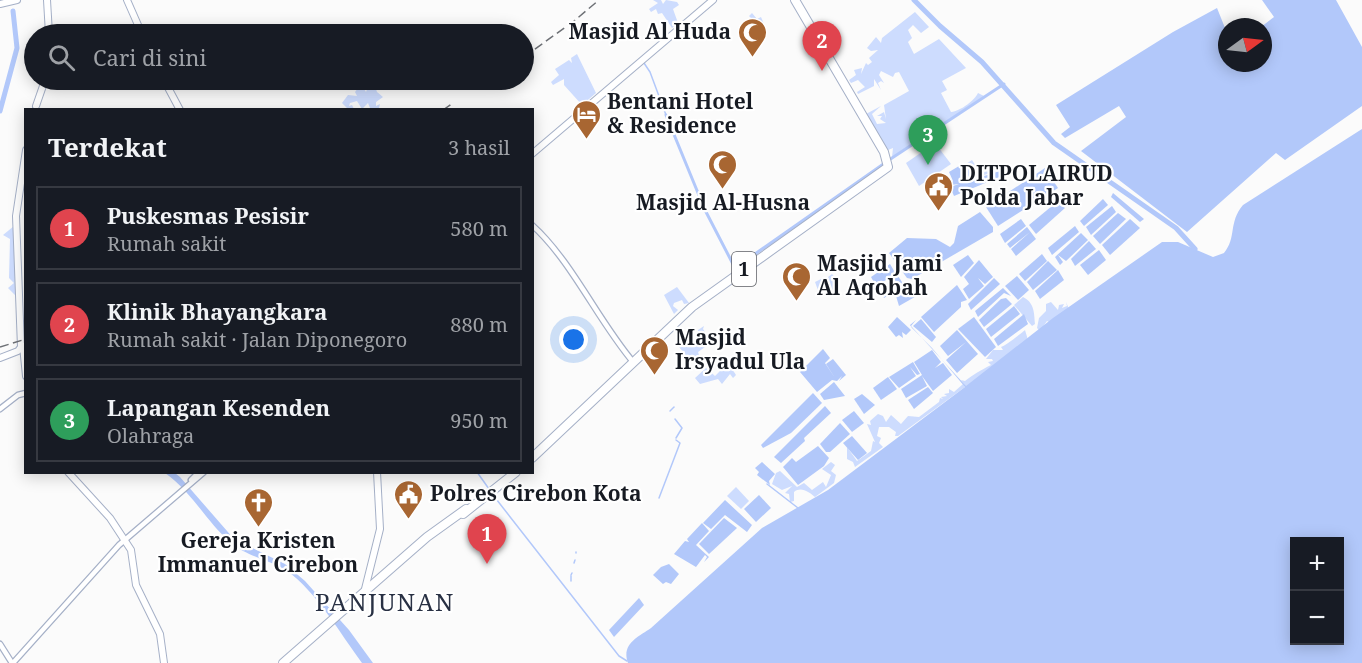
<!DOCTYPE html>
<html lang="id">
<meta charset="utf-8">
<style>
body{margin:0;font-family:"Noto Serif",serif;background:#20242c;color:#f1f3f6}
.controls{position:absolute;right:18px;bottom:18px;display:grid;overflow:hidden;border-radius:0px;box-shadow:0 3px 15px #0003}
.controls button{width:54px;height:54px;display:grid;place-items:center;padding:0;border:0;border-bottom:2px solid #363941;background:#171b24;color:#f1f3f6;font:30px sans-serif}
.compass{position:absolute;left:1218px;top:18px;width:54px;height:54px;border-radius:50%;background:#171b24;box-shadow:0 3px 15px #0003;rotate:75deg}
.you{position:absolute;left:574px;top:340px;width:21px;height:21px;margin:-15px;border:4px solid #fff;border-radius:50%;background:#1a73e8;box-shadow:0 0 0 9px #1a73e833}
.badge{display:grid;place-items:center;width:39px;height:39px;border-radius:50%;background:#1a73e8;color:#fff;font-size:20px;font-weight:700}
.pin{position:absolute;translate:-50% -50px;filter:drop-shadow(0 2px 3px #0008)}
.pin::after{content:'';position:absolute;top:32px;width:21px;height:18px;background:inherit;clip-path:polygon(0 0,100% 0,50% 100%)}
.list{margin:0;padding:0;list-style:none}
h2{display:flex;justify-content:space-between;align-items:center;height:78px;margin:0;padding:0 24px;font-size:26px}
h2 small{font-size:20px;font-weight:400;color:#9ea1a6}
.list li{display:grid;grid-template-columns:39px 1fr auto;gap:18px;align-items:center;box-sizing:border-box;height:84px;margin:0 12px 12px;padding:0 12px;border:2px solid #363941;border-radius:0px}
.list b{display:block;font-size:22px;white-space:nowrap}
.list p{margin:0;font-size:20px;white-space:nowrap;color:#9ea1a6}
.list em{font-size:20px;font-style:normal;color:#9ea1a6}
.icon{flex:none;width:33px;height:33px;fill:none;stroke:currentColor;stroke-width:2;stroke-linecap:round;stroke-linejoin:round}
.map{position:relative;flex:none;width:1362px;height:663px;overflow:hidden}
.search{position:absolute;background:#171b24;box-shadow:0 3px 15px #0003;left:24px;top:24px;width:510px;height:66px;display:flex;align-items:center;gap:15px;box-sizing:border-box;padding:0 21px;border-radius:33px;color:#9ea1a6;font-size:22px}
.panel{position:absolute;background:#171b24;box-shadow:0 3px 15px #0003;left:24px;top:108px;width:510px;height:366px;border-radius:0px}
.map>svg:first-child{display:block}
.green{fill:#cddcfe}
.water{fill:#b2c8fa;fill-rule:evenodd}
.lines{fill:none;stroke-linecap:round;stroke-linejoin:round}
.stream{stroke:#b2c8fa;stroke-width:1.5}
.canal{stroke:#b2c8fa;stroke-width:3}
.river{stroke:#b2c8fa;stroke-width:5}
.minor-casing{stroke:#a5b0c7;stroke-width:7}
.major-casing{stroke:#a5b0c7;stroke-width:8}
.highway-casing{stroke:#a5b0c7;stroke-width:10}
.minor{stroke:#fff;stroke-width:4.5}
.major{stroke:#fff;stroke-width:6}
.highway{stroke:#fff;stroke-width:8}
.rail{stroke:#6e7176;stroke-width:1.5;stroke-dasharray:9 4.5;stroke-linecap:butt}
.labels{text-anchor:middle;stroke-width:4.5;stroke-linejoin:round;paint-order:stroke}
.shield{fill:#fff;stroke:#5d5f65;stroke-width:1.5}
.shield-label{font-size:20px;font-weight:bold;fill:#171b23}
.poi-label{font-size:21px;font-weight:bold;fill:#171b23;stroke:#fff;text-anchor:start}
.quarter-label{font-size:24px;letter-spacing:1.5px;fill:#293144;stroke:#fff}
</style>
<div class="map">
<svg width="1362" height="663" viewBox="0 0 1362 663">
<rect width="100%" height="100%" fill="#fbfbfb"/>
<g class="green">
<path d="M653,0h8l2,4 3,-4 11,2 2,3 -6,4 5,14 -6,5 -10,-15 -4,1 -2,-5 -5,3 -2,-3 9,-6z"/>
<path d="M915,12l14,15 -8,6 -8,-8 -5,5 4,8 -4,4 6,12 25,-15 27,29 -24,13 5,9 -6,3 10,19c10,-1 24,-12 27,-19l6,3 -92,61 1,-9 -5,2 -22,-36 15,-8 -9,8 5,10 9,-1 -6,-4 2,-3h-5l7,-4 2,7 -2,-14 25,-14 -10,-19 -4,1 -2,4 -12,-6 -2,4 5,8 -3,-2 -3,2 3,7 -7,-11v7l-16,8 -1,-2 8,-5 -7,-7 -7,3 -2,-3 7,-5 -2,-5 8,-2 -1,6 5,-11 2,2 4,-3 -3,-4 9,-8 -7,1 -4,-3 9,-11 5,6 1,-5z"/>
<path d="M752,13l5,6 4,-2 6,14 -10,7 -8,-15 4,-3 -4,-4z"/>
<path d="M577,54l19,39 -14,12 -18,-20v-6l-11,6 -2,-3 8,-7 -4,-6 14,-9 3,3 -1,-5z"/>
<path d="M361,84l5,8 3,-8 6,2 2,6 6,5 -7,5v4l4,-2 -1,4h-9l-2,-5 -6,6 -5,-8 -7,2 -1,3 3,-1 2,4h-6l-6,-6 6,-8 9,1 -2,-4z"/>
<path d="M935,143l16,21 -32,22 -13,-23z"/>
<path d="M972,160l9,14 16,-9 3,5 -32,10 -7,-13z"/>
<path d="M14,226l3,68 -2,1 -7,-7 6,-5 -5,-5 1,-39 -7,-4z"/>
<path d="M832,274l7,8 -1,5 -8,4 -5,-5 -6,7 -4,-11 8,-4 6,2 -1,-3z"/>
<path d="M677,287l12,16 -5,1 -2,-4 -8,3 -1,3 5,4 -4,4 -10,-19z"/>
<path d="M1023,297c12,6 11,17 12,27l-3,2 -18,-21z"/>
<path d="M1051,302l7,8 1,-5 5,-1 -2,4 5,-2 -1,-4 3,7 -18,14 -4,-2 -7,10 -3,-3 2,-10 7,-7v-7z"/>
<path d="M704,326l-1,3 9,13 -14,10 1,3 -8,7 -15,-19 5,-3 -3,-9 15,12 5,-4v-9z"/>
<path d="M1025,330l3,10 -62,47 -5,-7 4,1c9,-7 16,-11 26,-16l-3,-3 5,-1 -1,-2h-6l7,-9h10l-2,-3c4,-1 22,-15 24,-17z"/>
<path d="M729,364l7,11 -3,3 -3,-4 -8,10 -4,-5 -18,5 -5,-6 11,-10 9,8 5,-5 -1,-4 7,2z"/>
<path d="M963,384l2,3 -67,49h-3l1,-4 -7,-5h-10l-2,9 4,2 -2,5 4,4 -28,20 -2,-5 -6,-3v-12l10,14 14,-10 2,-10 2,1 -8,-18 4,1 -1,-4 8,-7 5,2 3,6 5,-7 10,9 7,-8 11,1 20,-15 1,-4 3,1 -2,-2 6,-1 -3,-2 5,-1v-4l5,3z"/>
<path d="M831,462l4,3 -4,6 5,4 -2,8 -19,14c-6,-5 -14,-11 -21,-5v9l-4,1 -1,-8 -4,-1 7,-7 -10,4 -10,-6 4,-11 4,-2 17,16 7,-4 8,7 11,-8 3,5 5,-12 -9,-6z"/>
<path d="M736,487l13,14 -8,8 -14,-13z"/>
</g>
<g class="water">
<path d="M1262,0h74l26,47v59l-77,54 -9,-7 -89,79 -106,-81 45,-34 -7,-11 -54,32 -4,-4 9,-7 -14,-22 117,-73 44,-24 10,25v30h36v-36h-2l13,-10z"/>
<path d="M1362,129v534h-734c-7,-19 10,-26 23,-35l111,-100 66,-38 137,-103 -33,-39 -20,-20 -2,-3 6,-5 -5,6 55,60 87,-68 109,-76h16l35,15 11,-4c13,-16 4,-30 19,-48zM1294,542h46v98h-46z"/>
<path d="M959,166l9,15 32,-10 2,5 -48,20 -4,-9 9,-3 -8,1 2,-4 -4,-9z"/>
<path d="M1045,168l13,20 -60,38 -12,-19z"/>
<path d="M1113,193l31,26 -4,3 -29,-25z"/>
<path d="M1103,199l5,6 -24,21 -4,-5z"/>
<path d="M1058,201l7,7 -29,26 -7,-9z"/>
<path d="M1112,206l4,6 -25,23 -5,-8z"/>
<path d="M980,212l13,15v5l-81,47 -5,-1 -18,-25 18,-15 29,1 14,8 4,-4 4,-17z"/>
<path d="M1118,213l8,6 -26,25 -7,-8z"/>
<path d="M1021,219l5,7 -21,17 -5,-9z"/>
<path d="M1130,219l10,9 -30,27 -8,-10z"/>
<path d="M1075,226l4,6 -27,23 -4,-7z"/>
<path d="M1027,227l9,12 -20,17 -5,-7 19,-17 -20,16 -3,-4z"/>
<path d="M1081,233l7,7 -22,21 -8,-6 5,7 -3,3 -5,-8z"/>
<path d="M1089,241l7,8 -21,17 -4,-7z"/>
<path d="M1099,250l7,10 -18,15 -8,-10z"/>
<path d="M1042,254l5,7 -22,20 -6,-7z"/>
<path d="M968,255l6,8 -13,14 -8,-12z"/>
<path d="M979,260l14,17 -8,7 -7,-6 6,8 -15,13 -6,-10 6,-5 -5,-7z"/>
<path d="M1048,261l9,9 -24,20 -6,-8z"/>
<path d="M890,264l6,10 -20,12 -5,-9z"/>
<path d="M1058,270l6,10 -24,19 -5,-8z"/>
<path d="M898,276l6,9 -20,13 -4,-9z"/>
<path d="M1017,276l12,14 -11,10 -13,-14z"/>
<path d="M994,278l6,6 -29,26 -3,-6z"/>
<path d="M914,284l6,10 -21,12 -3,-10z"/>
<path d="M957,285l10,15 -6,2v5l-27,25 -13,-15z"/>
<path d="M1003,288l8,8 -7,-3 -26,24 -3,-6z"/>
<path d="M1006,298l6,6 -28,23 -5,-7 22,-21z"/>
<path d="M1014,306l6,8 -29,23 -5,-8z"/>
<path d="M1024,314l4,10 -30,22 -4,-7z"/>
<path d="M897,317l14,13 -5,5 -4,-3 1,6 -4,-3 -3,2 -8,-10z"/>
<path d="M974,317l22,30 -11,10 -27,-28z"/>
<path d="M921,319l15,18 -4,5 -19,-16z"/>
<path d="M957,330l21,24 -21,19 -11,-13 20,-18 -18,14 -8,-10z"/>
<path d="M823,349l7,9 -5,5 10,15 -9,-14 7,-5 13,16 -7,6 3,-5 -5,5 -5,-1 -15,12 -17,-20z"/>
<path d="M932,350l9,12 -6,6 8,-5 9,12 -19,16 -11,-15 5,10 -21,12 -5,-9 21,-14 -8,-13z"/>
<path d="M913,362l7,12 -3,1 -7,-8 6,9 -17,12 -10,-11z"/>
<path d="M888,377l9,12 -16,11 -8,-12z"/>
<path d="M834,382l11,14 -21,4 -4,-6z"/>
<path d="M928,387l5,6 -19,16 -6,-9z"/>
<path d="M813,393l9,10 -31,30 -28,15 -2,-3z"/>
<path d="M862,394l13,11 -11,9 -10,-15z"/>
<path d="M825,406l6,7 -27,25 1,3 -24,22 -7,-6z"/>
<path d="M854,411l10,12 -12,9 -10,-12z"/>
<path d="M840,423l10,11 -20,18h-4l-6,-8z"/>
<path d="M852,436l15,17 -9,7 -15,-17z"/>
<path d="M818,446l11,12 -5,8 -26,19 -15,-18 9,-9 4,4z"/>
<path d="M762,462l13,12 -6,7 1,4 -13,-10 2,-3 -4,-4z"/>
<path d="M165,473h10l5,4 54,62 51,25 20,17 44,49 24,33h-11c-21,-28 -46,-72 -75,-92 -18,-12 -40,-14 -57,-29 -24,-21 -38,-50 -65,-69z"/>
<path d="M759,495l12,13 -15,14 -12,-13z"/>
<path d="M725,500l27,25 -5,7 -22,-17 -14,14 -8,-6z"/>
<path d="M724,518l13,10 -28,26 -10,-10z"/>
<path d="M702,523l7,8 -13,14 13,12 -5,5 3,-5 -2,-2 -9,12 -22,-13 11,-13 4,1 -2,-3z"/>
<path d="M669,564l10,10 -8,10 -5,-2 -3,2 -10,-9 8,-8z"/>
<path d="M639,598l5,7 -30,32 -5,-7z"/>
</g>
<g class="lines">
<g class="stream">
<path d="M644,63l6,9 16,43"/>
<path d="M670,411l4,-4"/>
<path d="M675,419l7,9 -6,10"/>
<path d="M477,472l12,17"/>
<path d="M767,484l31,24"/>
<path d="M493,495l126,161 8,5"/>
<path d="M659,498l21,-55 -4,-3"/>
<path d="M576,553v-1"/>
<path d="M574,563l1,-3"/>
<path d="M571,575l1,-2"/>
<path d="M571,581v-5"/>
</g>
<path class="canal" d="M666,115l39,95 30,58 157,-110 112,-74"/>
<g class="river">
<path d="M914,0l26,26 42,36 72,81 122,85 19,21"/>
<path d="M0,111l17,-63 -4,-37"/>
</g>
<defs>
<g id="minor">
<path d="M532,225c40,36 66,96 102,138"/>
<path d="M0,409l18,-14 8,-2"/>
<path d="M191,480l8,-8"/>
<path d="M0,644l12,19"/>
<path d="M13,663l106,-118 85,-73"/>
</g>
<g id="major">
<path d="M47,0l2,34"/>
<path d="M127,0l15,34"/>
<path d="M0,4l17,-4"/>
<path d="M164,80l16,30"/>
<path d="M36,106l9,-26"/>
<path d="M532,154l181,-154"/>
<path d="M23,346l3,30"/>
<path d="M0,358l18,-7 3,-4 -5,-131 10,-66"/>
<path d="M68,472l42,46 21,32 5,35 24,49 4,29"/>
<path d="M364,593l16,-64 -3,-57"/>
</g>
<g id="highway">
<path d="M532,458l160,-151 196,-140 -4,-15 -89,-152"/>
<path d="M463,514l53,-42"/>
<path d="M283,663l144,-126 39,-28"/>
</g>
</defs>
<use href="#minor" class="minor-casing"/>
<use href="#major" class="major-casing"/>
<use href="#highway" class="highway-casing"/>
<use href="#minor" class="minor"/>
<use href="#major" class="major"/>
<use href="#highway" class="highway"/>
<g class="rail">
<path d="M524,57l50,-36 25,-21"/>
<path d="M484,84l7,-4"/>
<path d="M443,110l10,-7"/>
<path d="M0,347l26,-8"/>
</g>
</g>
<defs>
<symbol id="mosque-pin" viewBox="-11 -11 22 30"><path d="M0 17L-7.5 6A9.5 9.5 0 1 1 7.5 6Z" fill="#a86632" stroke="#fff"/><path d="M3.5-4.9A6 6 0 1 0 3.5 4.9A5 5 0 1 1 3.5-4.9Z" fill="#fff"/></symbol>
<symbol id="hotel-pin" viewBox="-11 -11 22 30"><path d="M0 17L-7.5 6A9.5 9.5 0 1 1 7.5 6Z" fill="#a86632" stroke="#fff"/><path d="M-6-4.5h1.5V1H6V5H4.5V3h-9V5H-6ZM-4 0a1.8 1.8 0 1 1 3.6 0ZM.5 0V-2.5h3Q6-2.5 6 0Z" fill="#fff"/></symbol>
<symbol id="civic-pin" viewBox="-11 -11 22 30"><path d="M0 17L-7.5 6A9.5 9.5 0 1 1 7.5 6Z" fill="#a86632" stroke="#fff"/><path d="M-.6-6.5H3V-4.5H.6V-3L4-1V1h2V6H-6V1h2V-1L-.6-3ZM-1.2 2.5V6h2.4V2.5Z" fill="#fff"/></symbol>
<symbol id="church-pin" viewBox="-11 -11 22 30"><path d="M0 17L-7.5 6A9.5 9.5 0 1 1 7.5 6Z" fill="#a86632" stroke="#fff"/><path d="M-1.2-6h2.4v3.5h3.3v2.4h-3.3V6h-2.4V-.1h-3.3v-2.4h3.3Z" fill="#fff"/></symbol>
</defs>
<g fill-rule="evenodd">
<use href="#mosque-pin" x="736" y="16" width="33" height="45"/>
<use href="#hotel-pin" x="570" y="98" width="33" height="45"/>
<use href="#mosque-pin" x="706" y="148" width="33" height="45"/>
<use href="#civic-pin" x="922" y="170" width="33" height="45"/>
<use href="#mosque-pin" x="780" y="260" width="33" height="45"/>
<use href="#mosque-pin" x="638" y="334" width="33" height="45"/>
<use href="#civic-pin" x="392" y="478" width="33" height="45"/>
<use href="#church-pin" x="242" y="486" width="33" height="45"/>
</g>
<g class="labels">
<rect class="shield" x="732" y="252" width="24" height="34" rx="4.5"/>
<g class="shield-label">
<text x="744" y="276">1</text>
</g>
<g class="poi-label">
<text x="731" y="39" text-anchor="end">Masjid Al Huda</text>
<text x="607" y="109">Bentani Hotel<tspan x="607" dy="24">&amp; Residence</tspan></text>
<text x="960" y="181">DITPOLAIRUD<tspan x="960" dy="24">Polda Jabar</tspan></text>
<text x="723" y="210" text-anchor="middle">Masjid Al-Husna</text>
<text x="817" y="271">Masjid Jami<tspan x="817" dy="24">Al Aqobah</tspan></text>
<text x="675" y="345">Masjid<tspan x="675" dy="24">Irsyadul Ula</tspan></text>
<text x="430" y="501">Polres Cirebon Kota</text>
<text x="258" y="548" text-anchor="middle">Gereja Kristen<tspan x="258" dy="24">Immanuel Cirebon</tspan></text>
</g>
<g class="quarter-label">
<text x="385" y="611">PANJUNAN</text>
</g>
</g>
</svg>
<div class="controls">
<button>+</button>
<button>−</button>
</div>
<svg class="compass" viewBox="-18 -18 36 36"><path d="M0-13l5 13h-10z" fill="#e53935"/><path d="M0 13l5-13h-10z" fill="#9ea1a6"/></svg>
<div class="you"></div>
<div class="pin badge" style="left:487px;top:564px;background:#e0444e">1</div>
<div class="pin badge" style="left:822px;top:71px;background:#e0444e">2</div>
<div class="pin badge" style="left:928px;top:165px;background:#2e9e5b">3</div>
<div class="search"><svg class="icon" aria-label="search" viewBox="0 0 24 24"><circle cx="10" cy="10" r="6"/><path d="M15 15l6 6"/></svg>Cari di sini</div>
<section class="panel">
<h2>Terdekat<small>3 hasil</small></h2>
<ul class="list">
<li><span class="badge" style="background:#e0444e">1</span><div><b>Puskesmas Pesisir</b><p>Rumah sakit</p></div><em>580 m</em></li>
<li><span class="badge" style="background:#e0444e">2</span><div><b>Klinik Bhayangkara</b><p>Rumah sakit · Jalan Diponegoro</p></div><em>880 m</em></li>
<li><span class="badge" style="background:#2e9e5b">3</span><div><b>Lapangan Kesenden</b><p>Olahraga</p></div><em>950 m</em></li>
</ul>
</section>
</div>
